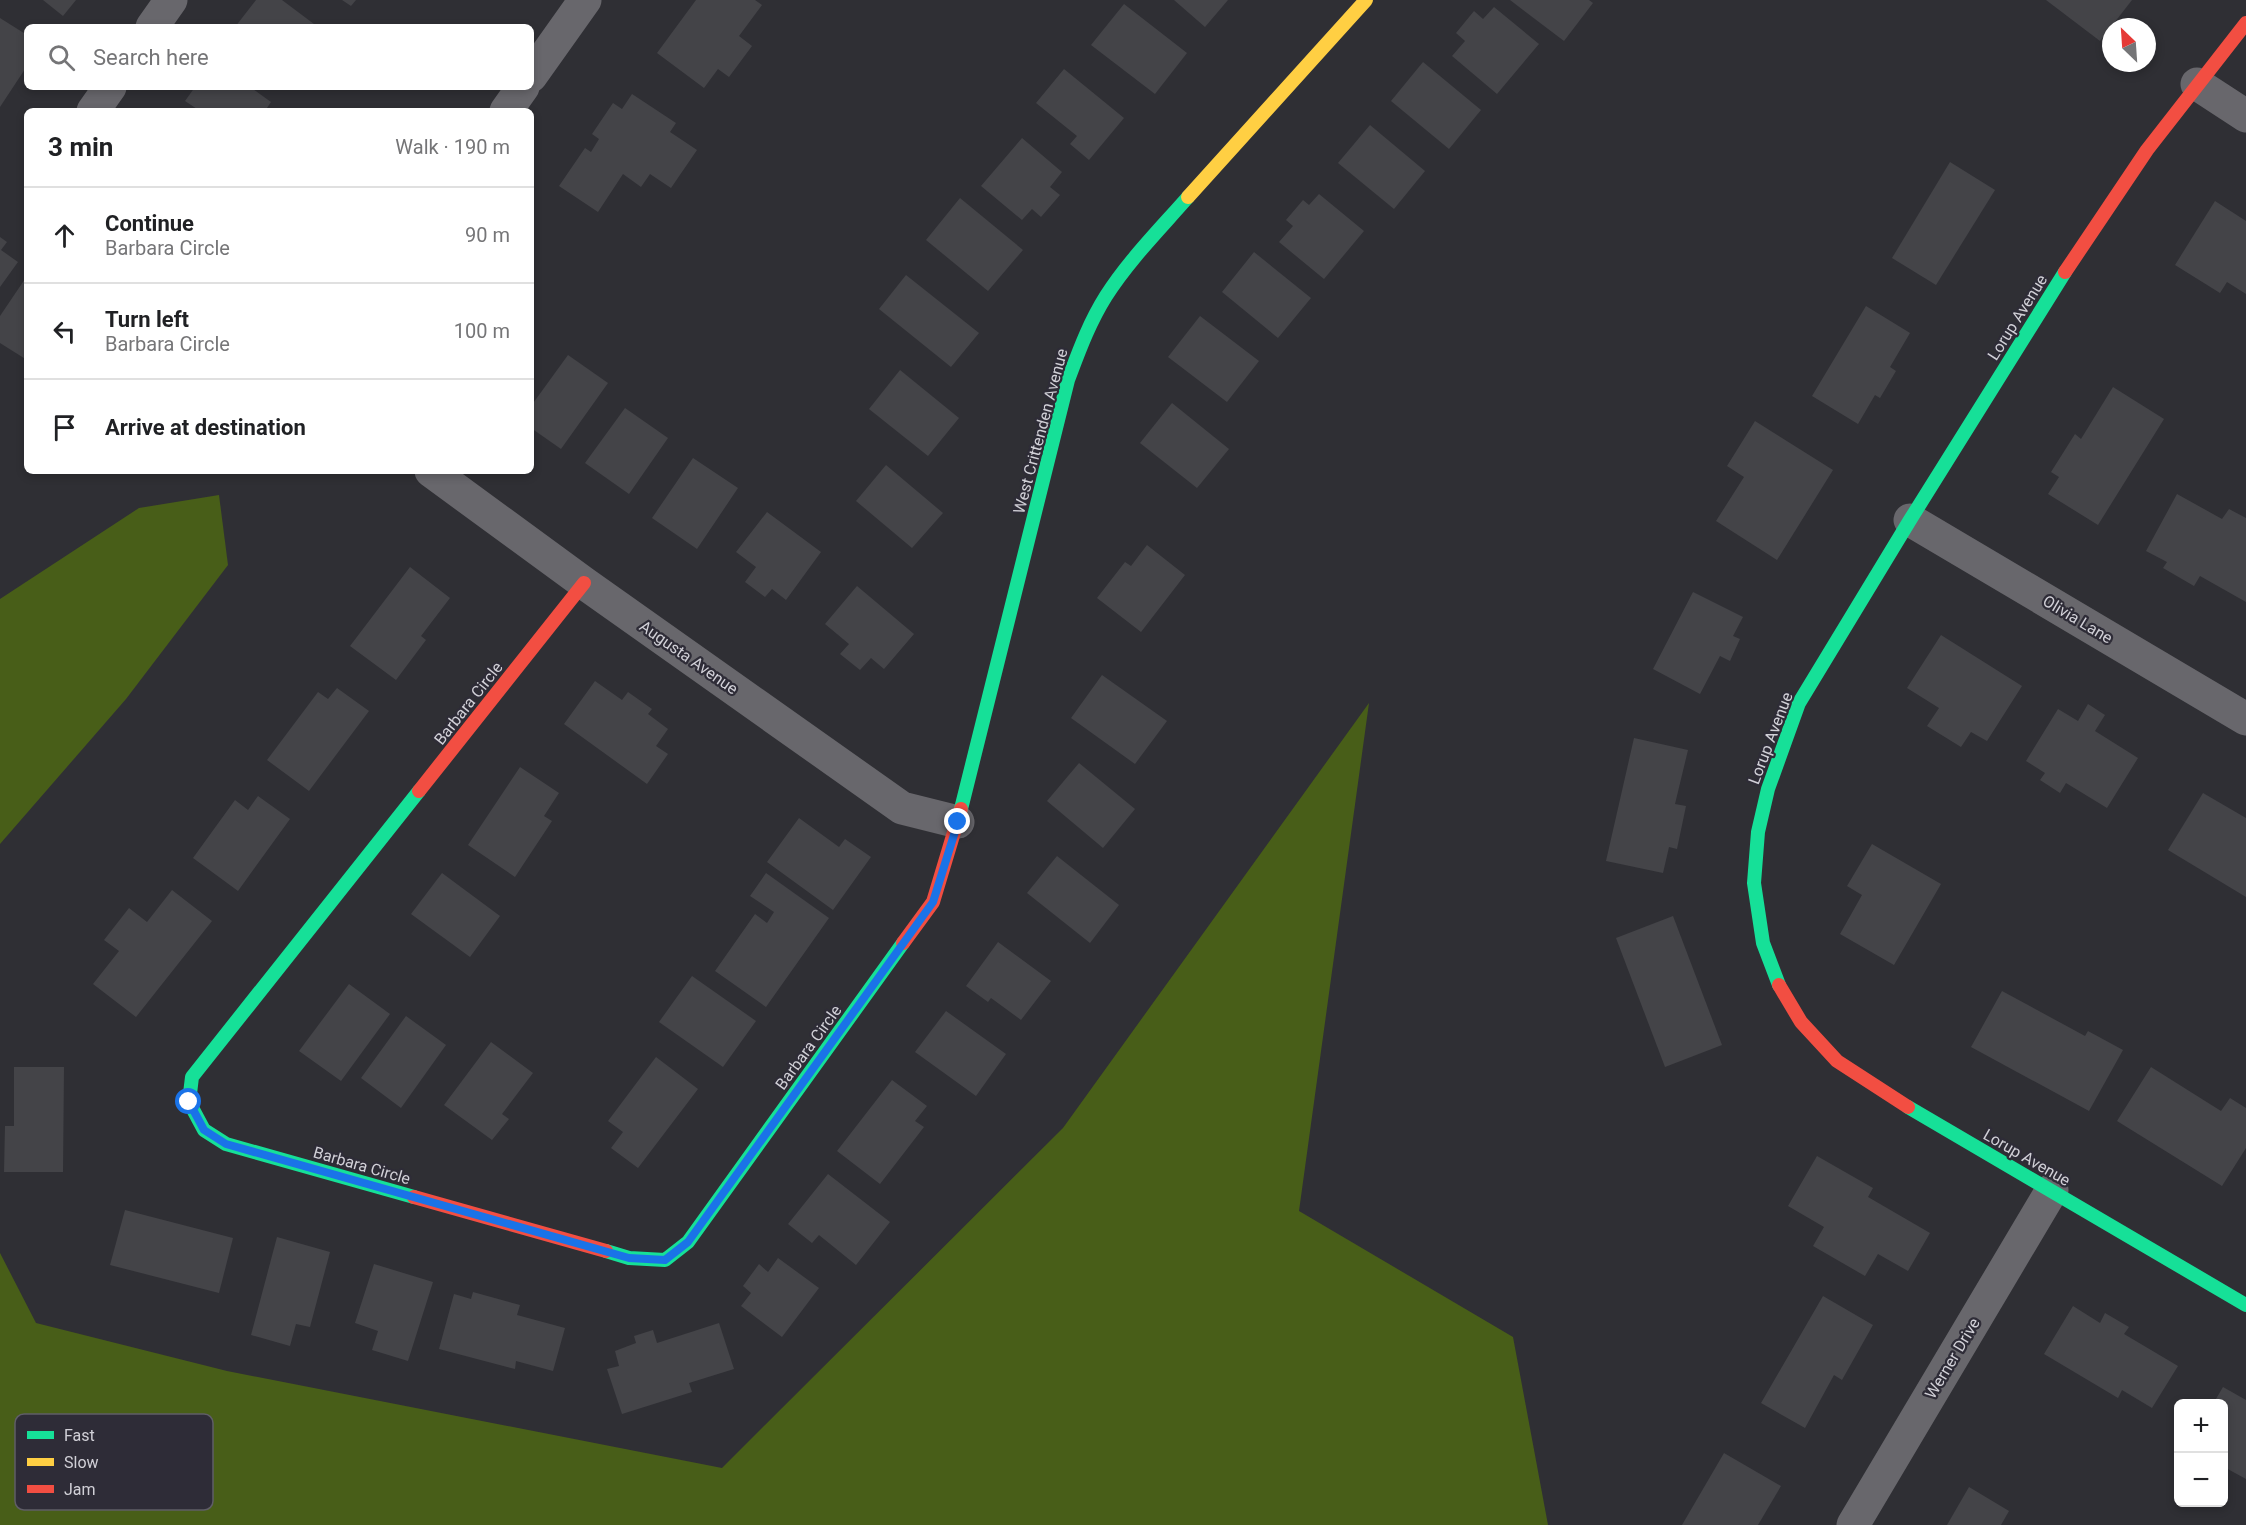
<!DOCTYPE html>
<meta charset="utf-8">
<style>
body{margin:0;font-family:Roboto,sans-serif;background:#f2f2f2;color:#202124}
.controls{position:absolute;right:18px;bottom:18px;display:grid;overflow:hidden;border-radius:9px;box-shadow:0 3px 9px #0003}
.controls button{width:54px;height:54px;display:grid;place-items:center;padding:0;border:0;border-bottom:2px solid #e0e0e0;background:#fff;color:#202124;font:30px sans-serif}
.compass{position:absolute;left:2102px;top:18px;width:54px;height:54px;border-radius:50%;background:#fff;box-shadow:0 3px 9px #0003;rotate:335deg}
.stop{position:absolute;width:18px;height:18px;margin:-14px;border:4px solid #1a73e8;border-radius:50%;background:#fff}
.stop.end{background:#1a73e8;border-color:#fff;box-shadow:0 2px 6px #0008}
.list{margin:0;padding:0;list-style:none}
h2{display:flex;justify-content:space-between;align-items:center;height:78px;margin:0;padding:0 24px;font-size:26px}
h2 small{font-size:20px;font-weight:400;color:#757577}
.list li{display:grid;grid-template-columns:39px 1fr auto;gap:18px;align-items:center;box-sizing:border-box;height:96px;padding:0 24px;border-top:2px solid #e0e0e0}
.list b{display:block;font-size:22px;white-space:nowrap}
.list p{margin:0;font-size:20px;white-space:nowrap;color:#757577}
.list em{font-size:20px;font-style:normal;color:#757577}
.icon{flex:none;width:33px;height:33px;fill:none;stroke:currentColor;stroke-width:2;stroke-linecap:round;stroke-linejoin:round}
.map{position:relative;flex:none;width:2246px;height:1525px;overflow:hidden}
.search{position:absolute;background:#fff;box-shadow:0 3px 9px #0003;left:24px;top:24px;width:510px;height:66px;display:flex;align-items:center;gap:15px;box-sizing:border-box;padding:0 21px;border-radius:9px;color:#757577;font-size:22px}
.panel{position:absolute;background:#fff;box-shadow:0 3px 9px #0003;left:24px;top:108px;width:510px;height:366px;border-radius:9px}
.map>svg:first-child{display:block}
.forest{fill:#485e18}
.building{fill:#444448}
.lines{fill:none;stroke-linecap:round;stroke-linejoin:round}
.street{stroke:#68676c;stroke-width:33}
.fast{stroke:#16e098;stroke-width:14}
.slow{stroke:#ffcf43;stroke-width:14}
.jam{stroke:#f24e42;stroke-width:14}
.route{stroke:#1a73e8;stroke-width:8}
.labels{text-anchor:middle;stroke-width:4.5;stroke-linejoin:round;paint-order:stroke}
.street-label{font-size:16px;fill:#d1d0d7;stroke:#2e2c37}
.key{fill:#2e2c37;stroke:#5f5d67;stroke-width:1.5}
.key-label{font-size:16px;fill:#d1d0d7}
</style>
<div class="map">
<svg width="2246" height="1525" viewBox="0 0 2246 1525">
<rect width="100%" height="100%" fill="#2f2f34"/>
<g class="forest">
<path d="M219,495l9,70 -102,134 -126,145v-245l139,-91z"/>
<path d="M1369,703l-70,508 214,126 35,188h-1548v-272l36,70 191,48 495,97 341,-340z"/>
</g>
<g class="building">
<path d="M43,0h33l-13,16z"/>
<path d="M256,0h26l36,27h-83z"/>
<path d="M342,0h14l-5,6z"/>
<path d="M696,0h59l7,5 -23,31 13,10 -23,31 -11,-8 -14,19 -47,-35z"/>
<path d="M1174,0h54l-23,27z"/>
<path d="M1510,0h79l4,3 -29,38z"/>
<path d="M2046,0h86l-32,41z"/>
<path d="M1124,4l63,49 -32,41 -64,-49z"/>
<path d="M1494,7l45,37 -42,50 -45,-38 13,-15 -9,-8 18,-22 9,8z"/>
<path d="M0,18l27,17v31l-27,41z"/>
<path d="M1423,62l58,48 -32,39 -58,-48z"/>
<path d="M1064,69l60,49 -35,42 -19,-16 7,-8 -41,-33z"/>
<path d="M195,87h55l21,15 -6,9h-65l-15,-10z"/>
<path d="M632,94l44,29 -6,9 27,18 -26,38 -21,-14 -9,13 -18,-13 -25,38 -39,-26 26,-38 6,4 8,-13 -7,-5 21,-31 9,6z"/>
<path d="M1370,125l55,46 -31,38 -56,-46z"/>
<path d="M1022,138l40,34 -12,15 10,8 -19,22 -9,-8 -10,11 -41,-34z"/>
<path d="M1950,162l45,28 -59,95 -44,-27z"/>
<path d="M1319,194l45,37 -40,48 -45,-37 14,-16 -7,-6 17,-20 6,5z"/>
<path d="M960,198l63,52 -35,41 -62,-51z"/>
<path d="M2215,201l31,20v73l-19,-12 -7,11 -45,-28z"/>
<path d="M0,237l7,5 -6,8 17,12 -18,25z"/>
<path d="M1254,252l57,46 -33,40 -56,-46z"/>
<path d="M906,275l73,58 -28,34 -72,-58z"/>
<path d="M27,276v84l-27,-17v-27z"/>
<path d="M1866,306l44,27 -20,34 6,4 -16,27 -5,-3 -17,29 -46,-28z"/>
<path d="M1200,316l59,45 -32,41 -59,-45z"/>
<path d="M568,355l40,28 -47,66 -30,-21v-22z"/>
<path d="M900,370l59,48 -31,38 -59,-47z"/>
<path d="M2113,387l51,32 -66,106 -50,-31 11,-17 -8,-5 24,-38 6,5z"/>
<path d="M1172,403l57,46 -32,39 -57,-45z"/>
<path d="M625,408l43,30 -39,56 -44,-31z"/>
<path d="M1755,421l78,49 -56,90 -61,-39 28,-44 -17,-11z"/>
<path d="M693,458l45,30 -41,61 -45,-31z"/>
<path d="M886,465l57,48 -31,35 -56,-47z"/>
<path d="M2177,494l45,25 7,-10 17,9v84l-46,-26 -6,10 -31,-18 4,-6 -21,-11z"/>
<path d="M767,512l54,40 -35,48 -14,-11 -7,8 -20,-15 11,-15 -20,-15z"/>
<path d="M1147,545l38,30 -44,57 -44,-34 28,-36 6,4z"/>
<path d="M410,567l40,31 -29,38 5,4 -30,40 -46,-34z"/>
<path d="M857,586l57,48 -30,35 -13,-11 -11,12 -20,-16 9,-10 -24,-20z"/>
<path d="M1693,592l50,25 -10,19 7,3 -10,22 -10,-5 -20,38 -47,-25z"/>
<path d="M1941,635l81,51 -35,55 -16,-9 -10,15 -34,-21 12,-18 -32,-20z"/>
<path d="M1102,675l65,46 -32,43 -64,-46z"/>
<path d="M595,681l27,19 6,-8 24,17 -4,5 20,15 -12,17 12,8 -21,30 -83,-60z"/>
<path d="M337,688l32,23 -60,80 -42,-31 51,-68 10,7z"/>
<path d="M2088,704l17,11 -10,16 43,27 -31,50 -41,-25 -6,10 -20,-13 5,-7 -19,-12 32,-52 20,12z"/>
<path d="M1634,738l54,12 -13,54 11,2 -9,43 -8,-2 -6,26 -57,-12z"/>
<path d="M1079,763l56,46 -32,39 -56,-47z"/>
<path d="M520,767l39,26 -15,23 8,5 -37,56 -47,-32z"/>
<path d="M2203,793l43,25v79l-78,-47z"/>
<path d="M258,796l32,23 -52,72 -45,-33 42,-58 13,10z"/>
<path d="M799,818l40,29 6,-8 26,18 -38,53 -66,-48z"/>
<path d="M1872,844l69,40 -47,81 -54,-31 22,-39 -15,-9z"/>
<path d="M1057,856l62,49 -29,38 -63,-50z"/>
<path d="M442,873l58,43 -30,41 -59,-43z"/>
<path d="M766,873l63,45 -63,89 -51,-36 40,-57 12,9 7,-11 -24,-16z"/>
<path d="M172,890l40,31 -76,96 -43,-33 26,-33 -15,-11 25,-32 18,14z"/>
<path d="M1673,916l49,129 -57,22 -49,-129z"/>
<path d="M998,942l53,39 -30,39 -30,-22 -3,4 -22,-16z"/>
<path d="M692,976l64,45 -33,46 -64,-45z"/>
<path d="M349,984l41,30 -49,67 -42,-30z"/>
<path d="M2002,991l83,45 3,-5 35,19 -34,61 -118,-64z"/>
<path d="M946,1011l60,43 -30,42 -61,-44z"/>
<path d="M406,1016l40,29 -45,63 -40,-30z"/>
<path d="M491,1042l42,31 -31,41 7,5 -17,21 -48,-35z"/>
<path d="M656,1057l42,32 -60,79 -27,-20 12,-16 -15,-11z"/>
<path d="M14,1067h50l-1,105h-59l1,-46h9z"/>
<path d="M2151,1067l70,44 9,-13 16,10v40l-24,38 -105,-65z"/>
<path d="M892,1080l35,26 -12,15 9,6 -44,57 -43,-33z"/>
<path d="M1817,1156l56,32 -5,9 62,36 -22,38 -30,-17 -13,22 -52,-30 11,-19 -36,-21z"/>
<path d="M828,1174l62,48 -34,43 -37,-30 -7,8 -24,-19z"/>
<path d="M125,1210l108,28 -14,55 -109,-28z"/>
<path d="M277,1237l53,15 -20,75 -14,-3 -6,22 -39,-11z"/>
<path d="M778,1258l41,30 -37,49 -41,-31 10,-13 -8,-7 16,-22 9,8z"/>
<path d="M374,1264l59,18 -25,79 -36,-11 6,-19 -23,-8z"/>
<path d="M473,1292l47,13 -3,10 48,13 -12,43 -37,-10 -1,8 -76,-20 15,-55 17,5z"/>
<path d="M1823,1296l50,29 -31,55 -8,-5 -29,53 -44,-25z"/>
<path d="M2073,1306l27,17 5,-10 24,14 -5,7 54,32 -26,42 -30,-18 -4,8 -74,-44z"/>
<path d="M719,1323l15,46 -45,14 3,9 -70,22 -15,-45 12,-3 -4,-15 21,-8 -2,-7 19,-6 4,13z"/>
<path d="M2223,1387l23,13v79l-22,-12v-63h-11z"/>
<path d="M1724,1453l57,33 -23,39h-76z"/>
<path d="M1969,1487l40,24 -8,14h-54z"/>
</g>
<g class="lines">
<g class="street">
<path d="M152,27l19,-27"/>
<path d="M531,76l54,-76"/>
<path d="M2197,84l49,32"/>
<path d="M93,111l17,-24"/>
<path d="M506,111l17,-24"/>
<path d="M431,471l153,112 318,225 56,14"/>
<path d="M1910,520l336,199"/>
<path d="M1853,1525l199,-335"/>
</g>
<g class="fast">
<path d="M961,809l107,-429c11,-29 21,-57 38,-84 23,-36 54,-67 82,-99"/>
<path d="M1779,985l-16,-42 -9,-60 4,-51 10,-43 31,-86 111,-183 155,-248"/>
<path d="M1908,1107l338,198"/>
<path d="M414,1197l-188,-53 -22,-14 -15,-28 3,-25 227,-286"/>
<path d="M606,1251l23,7 36,2 23,-18 215,-299"/>
</g>
<path class="slow" d="M1188,197l178,-197"/>
<g class="jam">
<path d="M2065,272l82,-122 99,-127"/>
<path d="M419,791l165,-208"/>
<path d="M903,943l30,-41 28,-93"/>
<path d="M1779,985l22,37 36,39 71,46"/>
<path d="M414,1197l192,54"/>
</g>
</g>
<g class="lines">
<path class="route" d="M189,1102l15,28 22,14 403,114 36,2 23,-18 245,-340 25,-80"/>
</g>
<g class="labels">
<g class="street-label">
<text transform="translate(2017 317) rotate(-58)" y="6">Lorup Avenue</text>
<text transform="translate(1040 431) rotate(-75)" y="6">West Crittenden Avenue</text>
<text transform="translate(2078 619) rotate(31)" y="6">Olivia Lane</text>
<text transform="translate(689 657) rotate(35)" y="6">Augusta Avenue</text>
<text transform="translate(468 703) rotate(-52)" y="6">Barbara Circle</text>
<text transform="translate(1770 738) rotate(-69)" y="6">Lorup Avenue</text>
<text transform="translate(808 1047) rotate(-54)" y="6">Barbara Circle</text>
<text transform="translate(2027 1157) rotate(30)" y="6">Lorup Avenue</text>
<text transform="translate(362 1165) rotate(16)" y="6">Barbara Circle</text>
<text transform="translate(1952 1358) rotate(-59)" y="6">Werner Drive</text>
</g>
</g>
<rect x="15" y="1414" width="198" height="96" rx="9" class="key"/>
<rect x="27" y="1431" width="27" height="8" fill="#16e098"/>
<rect x="27" y="1458" width="27" height="8" fill="#ffcf43"/>
<rect x="27" y="1485" width="27" height="8" fill="#f24e42"/>
<g class="key-label">
<text x="64" y="1441">Fast</text>
<text x="64" y="1468">Slow</text>
<text x="64" y="1495">Jam</text>
</g>
</svg>
<div class="controls">
<button>+</button>
<button>−</button>
</div>
<svg class="compass" viewBox="-18 -18 36 36"><path d="M0-13l5 13h-10z" fill="#e53935"/><path d="M0 13l5-13h-10z" fill="#757577"/></svg>
<div class="stop" style="left:189px;top:1102px"></div>
<div class="stop end" style="left:958px;top:822px"></div>
<div class="search"><svg class="icon" aria-label="search" viewBox="0 0 24 24"><circle cx="10" cy="10" r="6"/><path d="M15 15l6 6"/></svg>Search here</div>
<section class="panel">
<h2>3 min<small>Walk · 190 m</small></h2>
<ul class="list">
<li><svg class="icon" aria-label="ahead" viewBox="0 0 24 24"><path d="M12 20V5M6 11l6-6 6 6"/></svg><div><b>Continue</b><p>Barbara Circle</p></div><em>90 m</em></li>
<li><svg class="icon" aria-label="left" viewBox="0 0 24 24"><path d="M17 20v-9H6M10 6l-5 5 5 5"/></svg><div><b>Turn left</b><p>Barbara Circle</p></div><em>100 m</em></li>
<li><svg class="icon" aria-label="arrive" viewBox="0 0 24 24"><path d="M6 21V4h12l-3 4 3 4H6"/></svg><div><b>Arrive at destination</b></div></li>
</ul>
</section>
</div>
